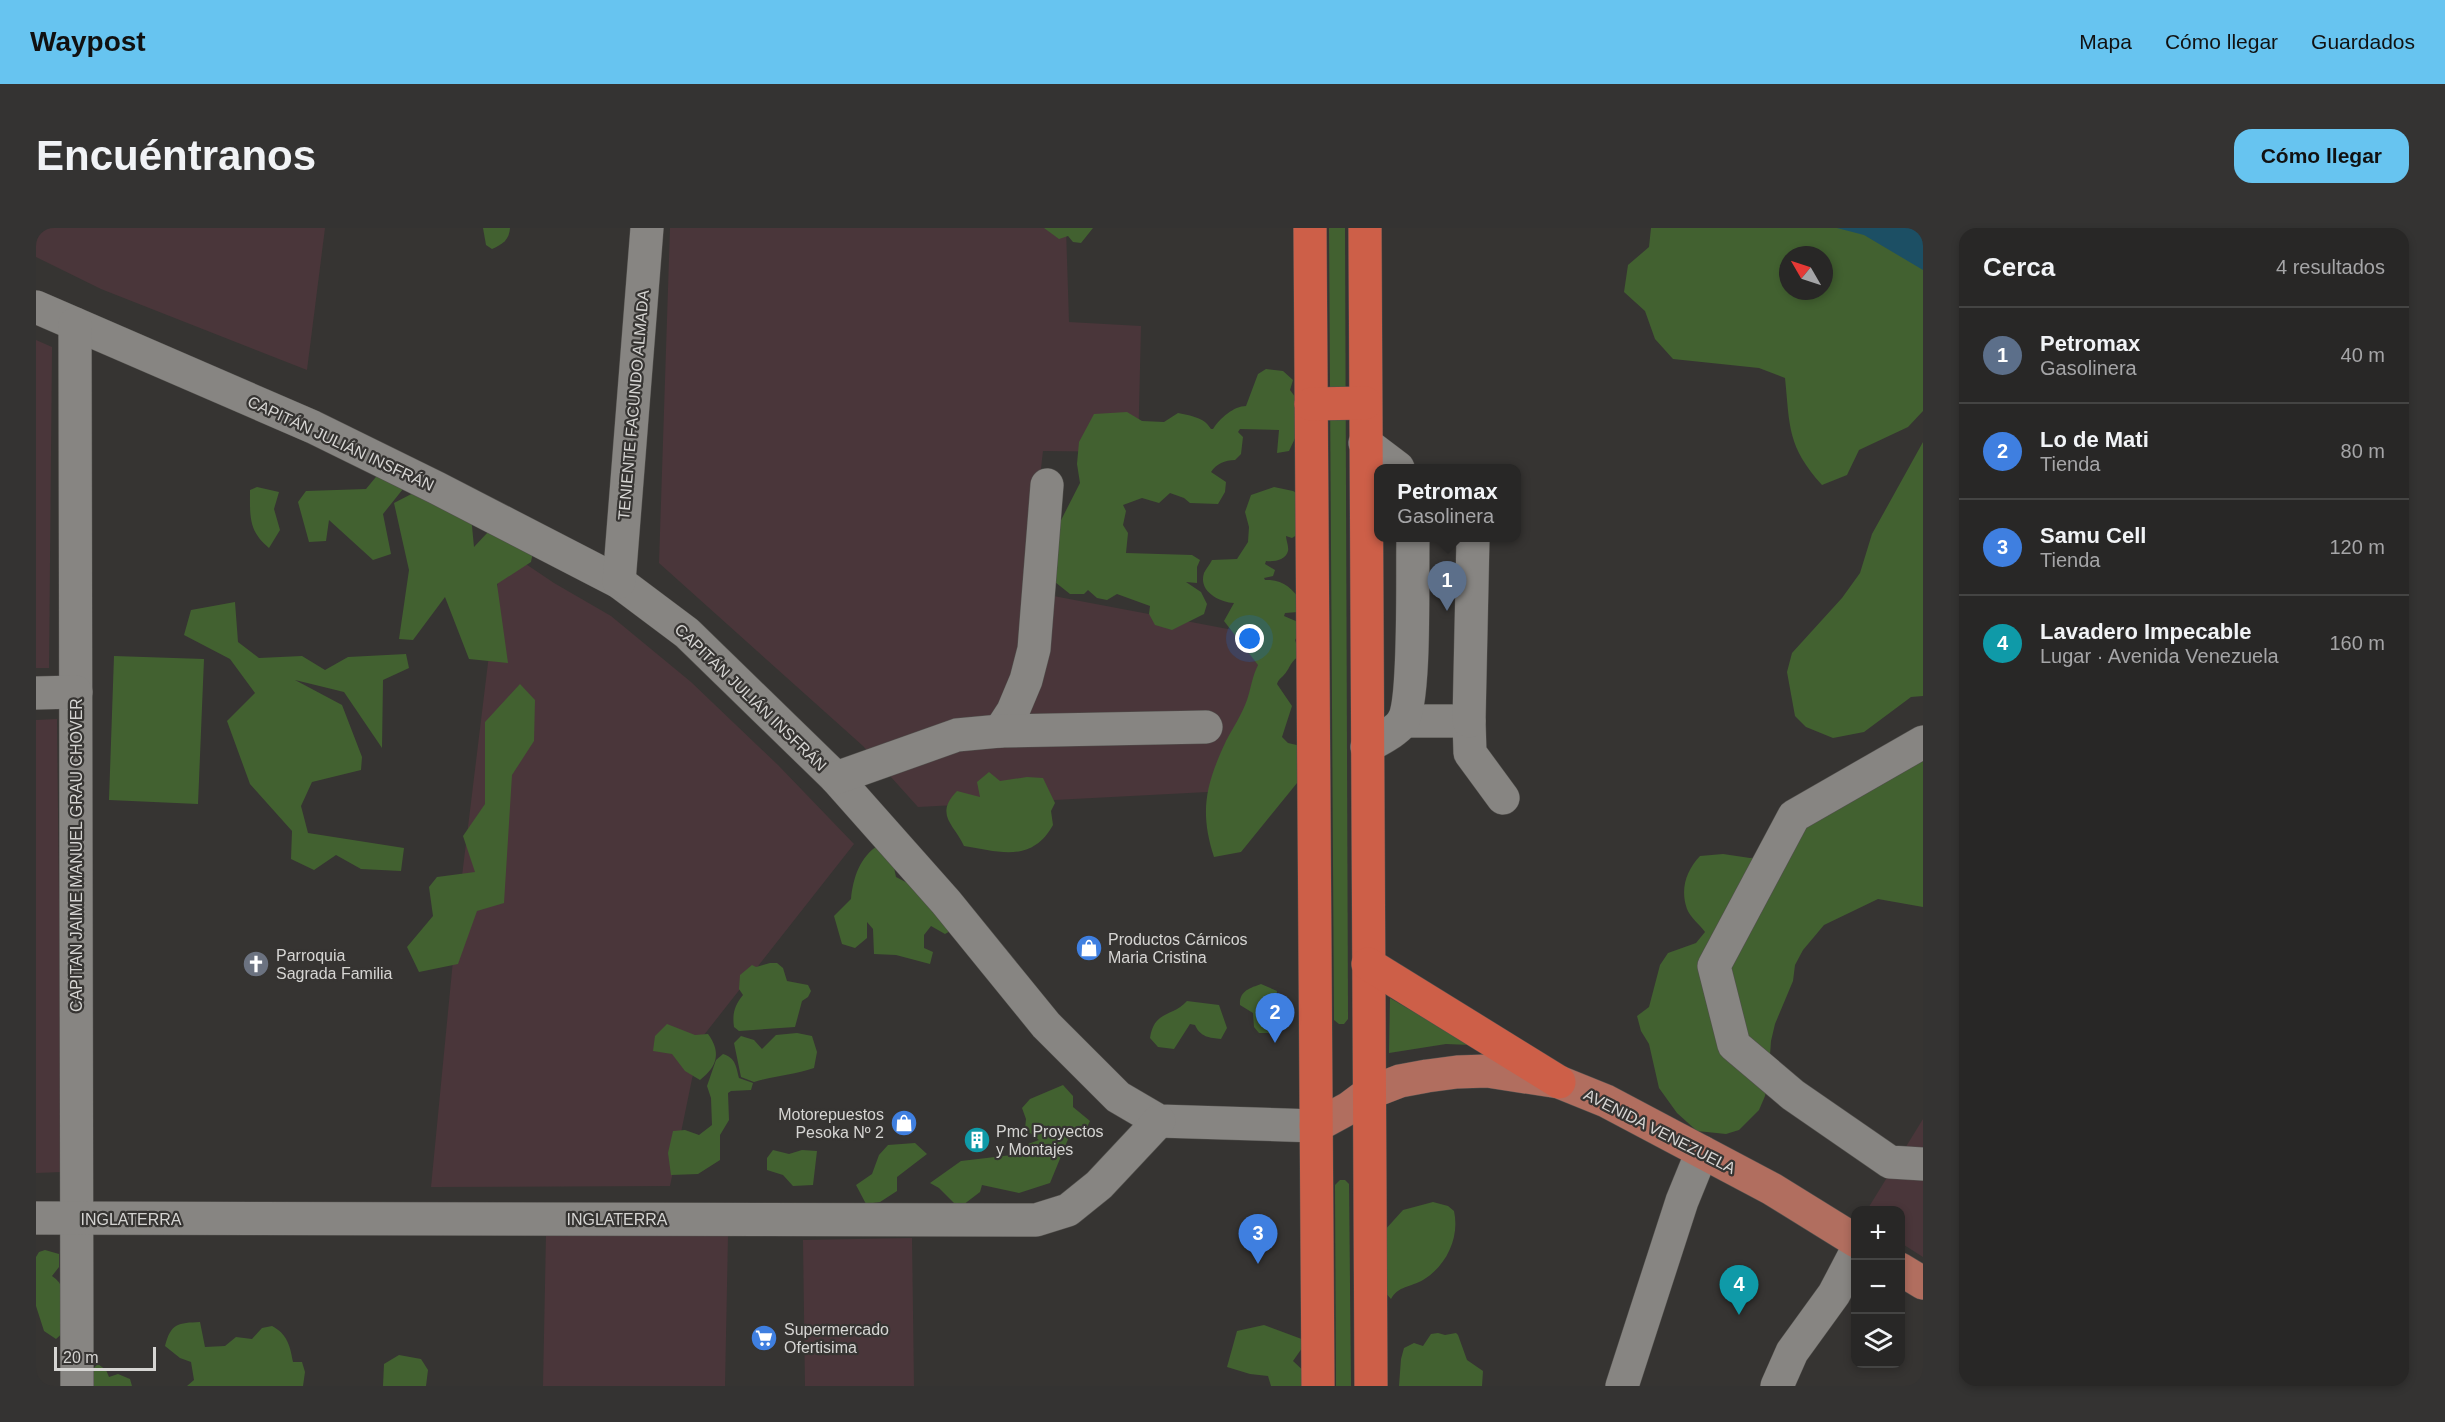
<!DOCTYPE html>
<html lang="es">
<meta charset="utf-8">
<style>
body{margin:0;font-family:Arial,sans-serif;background:#343332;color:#f1f3f6}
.controls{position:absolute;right:18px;bottom:18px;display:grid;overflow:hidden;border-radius:12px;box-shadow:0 3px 9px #0003}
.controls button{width:54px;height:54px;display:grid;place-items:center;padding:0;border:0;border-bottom:2px solid #444443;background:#282726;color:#f1f3f6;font:30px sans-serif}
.compass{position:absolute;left:1743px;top:18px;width:54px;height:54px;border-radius:50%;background:#282726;box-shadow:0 3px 9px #0003;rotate:309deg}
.scale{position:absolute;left:18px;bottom:15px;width:102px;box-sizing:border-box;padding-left:6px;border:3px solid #d6d5d3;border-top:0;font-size:16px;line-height:21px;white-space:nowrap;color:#d6d5d3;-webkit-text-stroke:4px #363432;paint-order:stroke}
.you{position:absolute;left:1214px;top:411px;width:21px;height:21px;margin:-15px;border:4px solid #fff;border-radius:50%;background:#1a73e8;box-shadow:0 0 0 9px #1a73e833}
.badge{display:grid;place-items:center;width:39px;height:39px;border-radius:50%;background:#67c4f0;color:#fff;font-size:20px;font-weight:700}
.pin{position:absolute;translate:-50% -50px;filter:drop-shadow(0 2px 3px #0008)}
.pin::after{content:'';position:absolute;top:32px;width:21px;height:18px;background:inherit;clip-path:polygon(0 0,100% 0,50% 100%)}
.popup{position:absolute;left:1338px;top:236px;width:147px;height:78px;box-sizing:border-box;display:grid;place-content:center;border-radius:12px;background:#282726;filter:drop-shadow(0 2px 4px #0005);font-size:20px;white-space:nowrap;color:#a5a5a7}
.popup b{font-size:22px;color:#f1f3f6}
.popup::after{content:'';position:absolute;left:50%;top:100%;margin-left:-12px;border:12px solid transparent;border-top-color:#282726}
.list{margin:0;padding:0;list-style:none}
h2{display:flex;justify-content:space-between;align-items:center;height:78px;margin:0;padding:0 24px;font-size:26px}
h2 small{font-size:20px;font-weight:400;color:#a5a5a7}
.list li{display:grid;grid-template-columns:39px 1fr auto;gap:18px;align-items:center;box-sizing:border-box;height:96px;padding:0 24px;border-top:2px solid #444443}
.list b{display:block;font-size:22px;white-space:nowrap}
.list p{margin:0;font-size:20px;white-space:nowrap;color:#a5a5a7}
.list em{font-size:20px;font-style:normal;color:#a5a5a7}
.icon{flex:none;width:33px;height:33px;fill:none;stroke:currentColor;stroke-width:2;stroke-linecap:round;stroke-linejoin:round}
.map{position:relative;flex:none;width:1887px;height:1158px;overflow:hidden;border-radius:18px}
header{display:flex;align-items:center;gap:36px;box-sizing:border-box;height:84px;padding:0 30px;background:#67c4f0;color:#111}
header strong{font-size:28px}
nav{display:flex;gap:33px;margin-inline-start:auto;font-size:21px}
.intro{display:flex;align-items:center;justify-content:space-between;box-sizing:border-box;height:144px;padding:0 36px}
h1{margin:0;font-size:42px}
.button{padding:15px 27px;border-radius:18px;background:#67c4f0;color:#111;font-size:21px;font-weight:700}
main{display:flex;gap:36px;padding:0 36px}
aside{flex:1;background:#282726;border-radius:18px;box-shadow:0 3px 9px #0003}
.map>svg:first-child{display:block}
.industrial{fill:#4a363a}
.green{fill:#426130;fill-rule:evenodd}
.water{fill:#1c4f64}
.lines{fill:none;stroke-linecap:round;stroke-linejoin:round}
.minor-casing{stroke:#52504d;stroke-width:34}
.major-casing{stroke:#52504d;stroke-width:34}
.highway-casing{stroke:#52504d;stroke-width:34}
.minor{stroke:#878582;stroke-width:33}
.major{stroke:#b16e5f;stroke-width:33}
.highway{stroke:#cd5f48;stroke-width:33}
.labels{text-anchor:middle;stroke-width:4.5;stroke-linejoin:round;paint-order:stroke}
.street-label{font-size:16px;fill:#d6d5d3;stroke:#363432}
.poi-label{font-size:16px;fill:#d6d5d3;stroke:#363432;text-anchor:start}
</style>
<header>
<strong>Waypost</strong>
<nav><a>Mapa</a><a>Cómo llegar</a><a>Guardados</a></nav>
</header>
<div class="intro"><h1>Encuéntranos</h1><a class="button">Cómo llegar</a></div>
<main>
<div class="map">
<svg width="1887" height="1158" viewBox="0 0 1887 1158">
<rect width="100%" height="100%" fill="#363432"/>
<g class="industrial">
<path d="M0,0h289l-18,142 -206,-81 -65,-32z"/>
<path d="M634,0h396l3,94 72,4 -3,126 -95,-1 -16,140 238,45 -19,154 -328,17 -55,-61 -204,-183z"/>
<path d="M0,112l16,7 -3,321h-13z"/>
<path d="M466,320l52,35 57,33 80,66 87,83 76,79 -154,196 -30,146 -239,1 27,-278z"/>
<path d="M21,491l5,453 -26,1v-453z"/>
<path d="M1887,891v138l-22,-14 -1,-33h-33z"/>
<path d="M510,1006l182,2 -3,150h-182z"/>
<path d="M876,1010l2,148h-109l-2,-146z"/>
</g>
<g class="green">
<path d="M447,0h27c-1,12 -7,16 -18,21l-6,-4z"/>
<path d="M1008,0h-1h50l-12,15 -8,-1 -5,-6 -9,3z"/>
<path d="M1293,0h16l3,791 -4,5h-5l-5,-4z"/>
<path d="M1615,0h235l37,37v146l-15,16 -49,23 -12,25 -25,10c-35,-39 -32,-58 -37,-107l-26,-10 -86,-9 -18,-20 -10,-28 -21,-19 4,-27 21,-18zM1752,27h36v36h-36z"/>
<path d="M1230,141l17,2 10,9 -3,10 17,23 -18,38 -12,2 2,-23 -39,-1 -2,3 5,5 -2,17 -6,6c-10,0 -19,4 -24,12l15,10 -1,10 -7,12 -28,-1 -6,-5 -14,-5 -11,10 -17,-5 -19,7 3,6 -3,14 5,8 -2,20 66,2 8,5 -3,7v16l-11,-1 15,10 6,12 -3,10 -32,16 -17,-5 -6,-11 1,-8 -33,-12 -10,6 -10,-2 -9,-8 -4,4h-14l-20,-16 6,-48 24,-47 -3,-19 2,-22 15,-28 33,-2 15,9 22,1 14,-9c13,3 26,4 33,16h2c7,-11 21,-23 33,-23l12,-32z"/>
<path d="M1887,214v254l-12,1 -47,35 -31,6 -27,-11 -11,-11 -8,-44 5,-19 50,-55 18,-25 12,-39z"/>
<path d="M344,244l23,17 -20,25 8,40 -18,6 -44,-40 -3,21 -17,1 -11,-40 8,-11 60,-2z"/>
<path d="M221,259l22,5 -5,17 6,21 -11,18c-21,-17 -19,-33 -19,-58z"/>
<path d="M1238,259l19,4 11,6 -4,36 -8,5 -6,-2c0,4 3,11 2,15 -2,9 -14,11 -22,10l-1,3 10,6 -2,6 -9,2 1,2c17,-1 27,8 37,22l-4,10 -13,1 -1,3 14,6 1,12 -4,6 5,15c-12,9 -9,13 -17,21 -2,2 -5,4 -6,8l15,22 -10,31 6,6 13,3 2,21 -6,16 -56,69 -27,5c-15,-46 -8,-73 12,-116 7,-13 16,-27 21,-41 4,-12 5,-23 11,-35l-34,-44 10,-18c-15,-1 -36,-12 -30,-30 2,-4 6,-9 8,-13l25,-1 11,-17 1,-15 -4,-15 6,-17z"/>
<path d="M387,260l46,7 5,52 28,-30 34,21 -5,24 -34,22 11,79 -39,-4 -24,-62 -32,43 -14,-1 10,-69 -15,-67z"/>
<path d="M199,374l3,40 21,16 43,-2 23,14 23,-13 58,-3 3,14 -26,12 -1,68 -38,-56 -49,-12 47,25 20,52 -1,13 -49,12 -11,24 7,27 96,15 -3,23 -40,-2 -25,-14 -22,15 -23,-11 1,-28 -42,-47 -23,-63 28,-28 -25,-34 -46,-24 7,-25z"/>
<path d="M78,428l90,3 -6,145 -89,-4z"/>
<path d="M484,456l15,16 -1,41 -22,34 -8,128 -27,8 -19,53 -39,8 -12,-25 26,-31 -4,-29 8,-10 38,-5 -12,-36 22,-32v-82z"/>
<path d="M1887,533v146l-45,-8 -54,26 -21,25 -8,15 -2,16 -18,43 -4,17 -3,42 -3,13 -6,14 -20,20 -13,4 -29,-3 -20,-18 -18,-25 -10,-44 -8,-13 -4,-15 12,-9 11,-42 8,-12 28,-10 9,-11c-5,-7 -15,-15 -18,-23 -7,-20 -1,-38 13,-53l23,-2 27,4 12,-1 35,-24z"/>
<path d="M953,544l11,9 27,-4 16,1 12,25 -4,8 2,14c-21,38 -53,27 -89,21 -10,-22 -30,-31 -7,-55l23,6 -3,-15z"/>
<path d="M843,617l14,18 3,14 29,15 34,34 -14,8 -14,-8 -7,9v13l9,4 -3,12 -34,-9 -22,-1 -1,-25 -6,-7v16l-12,10 -13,-4 -8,-28 17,-17c2,-21 9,-43 28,-54z"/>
<path d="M734,735h7l6,5 4,13 21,4 3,6 -3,6 -6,4 -7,26 -56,4 -5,-4c-2,-14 1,-22 9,-32l-4,-6 1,-14 12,-10 4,2z"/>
<path d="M1225,756l16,7 -3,32 -5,10h-10l-5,-6 -1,-14 -13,-8c-1,-14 10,-17 21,-21z"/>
<path d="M1354,770l81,47 -25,-1 -57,9z"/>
<path d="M1151,773l32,4 8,23 -6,11c-11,-1 -21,-2 -26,-14l-5,-1 -16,25 -16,-2 -8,-9c4,-28 23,-21 37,-37z"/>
<path d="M631,796l28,11 13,-1c13,18 10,32 -8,46l-15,-9 -13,-17 -19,-3 2,-15z"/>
<path d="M761,805l15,3 5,16 -3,16c-20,7 -40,8 -60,14l-13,-5 -7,-34 7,-7 13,4 8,9 14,-14z"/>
<path d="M687,826c13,4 13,13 16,24l14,5 -2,7 -20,1 -3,2 1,27 -9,15v25l-22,14 -27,1 -3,-22 5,-22 12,-1 14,5 13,-10 -1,-27 -4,-12 9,-26z"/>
<path d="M1027,857l10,11v11l17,14 -6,12 -13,-1 -21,51 -31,10 -37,-8 -2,7 -21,16 -20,-20 -9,-5 31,-22 51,-6 8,2 8,-13 11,-4 -14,-11 1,-10 -4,-11 8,-9z"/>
<path d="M879,915l12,11 -30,23v14l-17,11 -14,2 -10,-19 16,-11 7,-19 9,-10z"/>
<path d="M737,922l16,4 13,-4 15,1 -4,34 -20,1 -10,-11 -16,-5v-12z"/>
<path d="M1304,952h5l4,4 2,202h-15l-1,-201z"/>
<path d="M1397,974l15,4 6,5c6,27 -8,55 -31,69 -12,7 -25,6 -32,19l-8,-9 1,-59 19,-21z"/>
<path d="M9,1022l14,4v13l-7,9c18,11 12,36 13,55l-9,8 -12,-8 -8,-25v-49l3,-5z"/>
<path d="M164,1094l5,25 20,-1 11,-9 16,2 10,-11 10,-2c15,8 18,19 21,36h9l3,10 -2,14h-116l7,-6 -3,-18 -11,-4 -15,-12c6,-23 13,-23 35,-24z"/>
<path d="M1228,1097l43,16 -14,20 15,14 -3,11h-34l-3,-10 -18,-2 -23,-7 10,-36z"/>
<path d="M1402,1105l7,2 11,-2 2,2 9,25 16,11 -1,15h-83l2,-27 3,-11 10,-5 9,3 8,-12z"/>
<path d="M363,1127l22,4 7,11 -2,16h-43l1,-22z"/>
<path d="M62,1136l8,6 3,7 9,-3 12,5 2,7h-44l-2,-11z"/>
</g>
<path class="water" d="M1801,0h86v42l-59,-35z"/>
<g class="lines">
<defs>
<g id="minor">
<path d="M0,79l277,120 124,61 182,94 68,51 149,145 110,124 100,123 72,72 41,24 157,5"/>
<path d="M39,96l2,1062"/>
<path d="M1329,215l33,25"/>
<path d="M583,354l28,-354"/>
<path d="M0,465l40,-1"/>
<path d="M1367,493h66l1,32 33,45"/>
<path d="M1433,493l4,-183"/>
<path d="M964,503l13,-20 13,-31 8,-31 13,-164"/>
<path d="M1887,514l-129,74 -80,150 20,79 59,50 97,67 33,2"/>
<path d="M1331,519c11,-7 27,-14 35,-24 14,-20 10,-154 11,-185"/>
<path d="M800,550l121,-43 43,-4 206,-4"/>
<path d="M0,990l1000,2 32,-10 31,-25 60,-64"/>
<path d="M1586,1158l60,-185 20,-49"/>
<path d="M1741,1158l15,-34 42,-58 22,-42"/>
</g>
<g id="major">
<path d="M1280,898l33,-18 20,-15 31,-12 27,-5 30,-4 30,-1 72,11 47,19 166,88 84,52"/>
<path d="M1864,1041l23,14"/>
</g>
<g id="highway">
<path d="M1274,0l8,1158"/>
<path d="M1329,0l6,1158"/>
<path d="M1275,176l54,-1"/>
<path d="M1332,736l191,118"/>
</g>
</defs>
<use href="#minor" class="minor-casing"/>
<use href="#major" class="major-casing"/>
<use href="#highway" class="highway-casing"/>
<use href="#minor" class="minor"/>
<use href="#major" class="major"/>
<use href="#highway" class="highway"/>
</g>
<defs>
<symbol id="shop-disc" viewBox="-11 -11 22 22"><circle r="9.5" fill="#3f7fe0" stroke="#363432"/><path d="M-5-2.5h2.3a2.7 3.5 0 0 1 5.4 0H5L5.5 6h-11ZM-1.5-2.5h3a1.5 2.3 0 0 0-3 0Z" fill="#fff"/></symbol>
<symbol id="church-disc" viewBox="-11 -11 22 22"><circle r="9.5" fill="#6b7280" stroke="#363432"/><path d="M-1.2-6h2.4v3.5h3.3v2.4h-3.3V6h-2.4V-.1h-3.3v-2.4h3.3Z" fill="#fff"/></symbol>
<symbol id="building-disc" viewBox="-11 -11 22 22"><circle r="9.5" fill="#0f9aa8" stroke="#363432"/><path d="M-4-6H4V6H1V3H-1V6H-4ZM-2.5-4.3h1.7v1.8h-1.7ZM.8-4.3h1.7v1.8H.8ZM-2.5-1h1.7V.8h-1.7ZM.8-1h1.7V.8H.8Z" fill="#fff"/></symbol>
<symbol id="supermarket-disc" viewBox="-11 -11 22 22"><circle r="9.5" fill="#3f7fe0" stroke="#363432"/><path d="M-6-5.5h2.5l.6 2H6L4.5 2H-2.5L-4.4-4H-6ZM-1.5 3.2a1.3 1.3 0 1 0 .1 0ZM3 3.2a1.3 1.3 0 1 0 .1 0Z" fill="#fff"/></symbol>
</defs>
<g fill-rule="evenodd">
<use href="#shop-disc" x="1038" y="705" width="30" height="30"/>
<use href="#church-disc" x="205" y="721" width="30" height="30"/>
<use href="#shop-disc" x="853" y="880" width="30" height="30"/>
<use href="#building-disc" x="926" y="897" width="30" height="30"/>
<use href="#supermarket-disc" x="713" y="1095" width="30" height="30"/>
</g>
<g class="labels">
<g class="street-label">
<text transform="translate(597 177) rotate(-85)" y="6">TENIENTE FACUNDO ALMADA</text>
<text transform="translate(305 215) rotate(25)" y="6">CAPITÁN JULIÁN INSFRÁN</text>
<text transform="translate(715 469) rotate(44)" y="6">CAPITÁN JULIÁN INSFRÁN</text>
<text transform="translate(40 627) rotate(-90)" y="6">CAPITAN JAIME MANUEL GRAU CHOVER</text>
<text transform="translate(1624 903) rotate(27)" y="6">AVENIDA VENEZUELA</text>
<text x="95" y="997">INGLATERRA</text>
<text x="581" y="997">INGLATERRA</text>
</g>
<g class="poi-label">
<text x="1072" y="717">Productos Cárnicos<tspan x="1072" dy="18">Maria Cristina</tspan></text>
<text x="240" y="733">Parroquia<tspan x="240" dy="18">Sagrada Familia</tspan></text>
<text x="848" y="892" text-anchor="end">Motorepuestos<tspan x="848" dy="18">Pesoka Nº 2</tspan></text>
<text x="960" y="909">Pmc Proyectos<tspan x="960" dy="18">y Montajes</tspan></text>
<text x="748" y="1107">Supermercado<tspan x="748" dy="18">Ofertisima</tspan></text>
</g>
</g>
</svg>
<div class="controls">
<button>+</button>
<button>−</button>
<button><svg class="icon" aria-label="layers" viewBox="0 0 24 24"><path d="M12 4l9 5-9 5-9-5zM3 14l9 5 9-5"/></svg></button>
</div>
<svg class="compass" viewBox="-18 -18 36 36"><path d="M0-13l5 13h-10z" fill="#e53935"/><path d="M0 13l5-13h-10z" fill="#a5a5a7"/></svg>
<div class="scale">20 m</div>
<div class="you"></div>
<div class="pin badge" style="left:1411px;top:383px;background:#5c6f8a">1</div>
<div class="popup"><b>Petromax</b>Gasolinera</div>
<div class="pin badge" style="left:1239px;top:815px;background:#3f7fe0">2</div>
<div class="pin badge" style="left:1222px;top:1036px;background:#3f7fe0">3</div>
<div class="pin badge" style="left:1703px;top:1087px;background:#0f9aa8">4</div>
</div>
<aside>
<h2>Cerca<small>4 resultados</small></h2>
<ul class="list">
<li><span class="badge" style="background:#5c6f8a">1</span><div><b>Petromax</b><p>Gasolinera</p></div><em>40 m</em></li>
<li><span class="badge" style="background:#3f7fe0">2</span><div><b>Lo de Mati</b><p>Tienda</p></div><em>80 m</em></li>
<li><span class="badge" style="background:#3f7fe0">3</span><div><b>Samu Cell</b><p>Tienda</p></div><em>120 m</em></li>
<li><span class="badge" style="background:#0f9aa8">4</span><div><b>Lavadero Impecable</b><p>Lugar · Avenida Venezuela</p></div><em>160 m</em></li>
</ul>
</aside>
</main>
